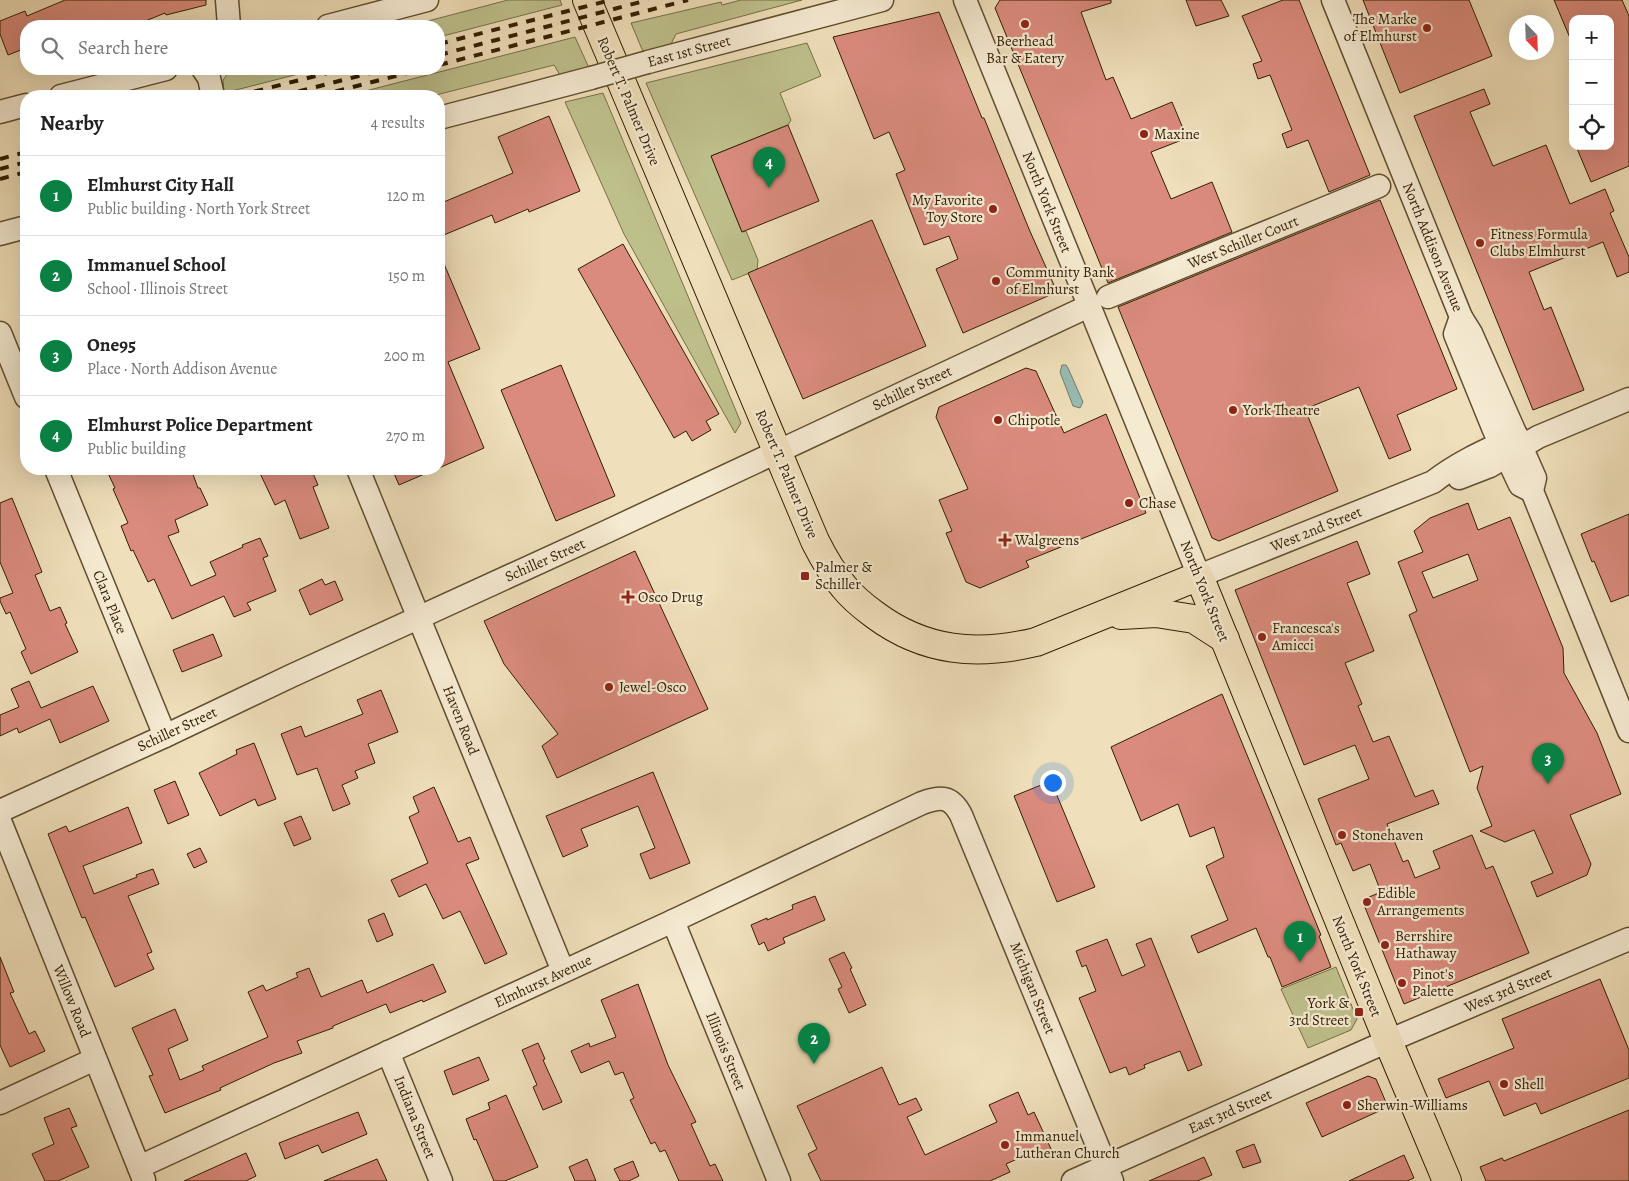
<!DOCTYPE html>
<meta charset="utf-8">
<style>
body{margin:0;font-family:Alegreya,serif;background:#f6f6f6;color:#222}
.controls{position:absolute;right:15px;top:15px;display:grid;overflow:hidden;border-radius:10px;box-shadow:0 5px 20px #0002}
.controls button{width:45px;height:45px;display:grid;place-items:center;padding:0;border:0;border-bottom:1px solid #e0e0e0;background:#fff;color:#222;font:25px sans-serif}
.compass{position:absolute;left:1509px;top:15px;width:45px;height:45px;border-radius:50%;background:#fff;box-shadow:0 5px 20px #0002;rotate:157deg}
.you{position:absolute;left:1052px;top:782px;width:18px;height:18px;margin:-12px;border:4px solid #fff;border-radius:50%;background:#1a73e8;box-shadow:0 0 0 8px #1a73e833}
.badge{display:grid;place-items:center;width:32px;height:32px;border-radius:50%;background:#0b8043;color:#fff;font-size:16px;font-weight:700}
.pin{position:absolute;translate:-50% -41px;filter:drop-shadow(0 1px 2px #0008)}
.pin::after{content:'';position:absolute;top:26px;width:18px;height:15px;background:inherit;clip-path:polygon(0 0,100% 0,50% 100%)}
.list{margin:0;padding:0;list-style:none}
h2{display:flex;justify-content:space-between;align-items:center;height:65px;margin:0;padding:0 20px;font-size:21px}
h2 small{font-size:16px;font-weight:400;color:#767676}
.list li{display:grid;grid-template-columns:32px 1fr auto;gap:15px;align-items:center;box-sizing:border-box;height:80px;padding:0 20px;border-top:1px solid #e0e0e0}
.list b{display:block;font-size:19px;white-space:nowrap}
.list p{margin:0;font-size:16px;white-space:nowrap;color:#767676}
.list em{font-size:16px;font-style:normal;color:#767676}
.icon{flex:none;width:28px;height:28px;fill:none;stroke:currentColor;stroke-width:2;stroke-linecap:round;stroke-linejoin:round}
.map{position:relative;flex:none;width:1629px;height:1181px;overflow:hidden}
.search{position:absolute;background:#fff;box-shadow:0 5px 20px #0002;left:20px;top:20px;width:425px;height:55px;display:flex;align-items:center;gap:12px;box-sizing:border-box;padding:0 18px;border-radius:20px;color:#767676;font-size:19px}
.panel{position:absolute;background:#fff;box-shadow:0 5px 20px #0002;left:20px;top:90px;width:425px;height:385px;border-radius:20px}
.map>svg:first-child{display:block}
.green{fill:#bec08c;stroke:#786f46}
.water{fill:#9abcb3;stroke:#707d6c}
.building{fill:#da8b7d;stroke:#321e01;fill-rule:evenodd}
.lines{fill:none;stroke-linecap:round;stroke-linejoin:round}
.minor-casing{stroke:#614e2f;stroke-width:25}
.major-casing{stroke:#321e01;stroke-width:30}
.minor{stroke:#f5ead2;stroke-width:22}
.major{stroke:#efdfba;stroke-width:28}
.rail{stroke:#321e01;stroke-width:4;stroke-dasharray:9 9;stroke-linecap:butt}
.minor-bridge-casing{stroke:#614e2f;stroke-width:25;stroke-linecap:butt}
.minor-bridge{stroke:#f5ead2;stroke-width:22}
.poi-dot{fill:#8f2418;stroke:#f5ead2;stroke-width:2}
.labels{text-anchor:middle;stroke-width:4.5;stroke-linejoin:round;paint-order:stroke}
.poi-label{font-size:15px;fill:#321e01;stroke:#f5ead2;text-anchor:start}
.street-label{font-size:15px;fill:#321e01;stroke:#f5ead2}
</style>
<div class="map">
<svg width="1629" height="1181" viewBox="0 0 1629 1181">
<rect width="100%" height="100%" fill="#efdfba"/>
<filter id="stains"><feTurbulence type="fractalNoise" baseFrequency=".004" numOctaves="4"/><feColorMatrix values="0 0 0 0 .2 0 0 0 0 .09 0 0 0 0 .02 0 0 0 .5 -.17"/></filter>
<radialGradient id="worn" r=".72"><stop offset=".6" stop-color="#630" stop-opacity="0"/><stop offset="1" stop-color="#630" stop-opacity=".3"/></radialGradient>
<g class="green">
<path d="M508,0h52l2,5 -123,32v-11h-30z"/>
<path d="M741,0h61l-126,34 -6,12 -26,8 -13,-31 90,-21 1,3z"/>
<path d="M575,37l14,31 -29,7 -6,-10 -122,31h-86z"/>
<path d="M807,43l14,33 -41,17 11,27 -3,5 -77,31 31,76 4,-1 12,29 -1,10 -25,10 -86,-197z"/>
<path d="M231,69h87l-94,24 -1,-13z"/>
<path d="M603,93l138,330 -6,10 -111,-199 -59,-132z"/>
<path d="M1336,967l21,52 -6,11 -43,18 -27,-59z"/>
</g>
<path class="water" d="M1062,365h4l2,3 15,34 -3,6 -7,-2 -13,-34z"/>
<g class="building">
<path d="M65,0h141v5l-40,10 -1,-2 -32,13h-107v22l-18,7 -8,-21v-13l25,-10 2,5z"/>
<path d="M1000,0h111v3l-30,9 25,68 7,-3 18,42 41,-17 15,36 -36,14 20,47 41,-17 20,50 -124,51 -113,-275z"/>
<path d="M1186,0h35l8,16 -33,10z"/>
<path d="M1283,0h16l71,175 -41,17 -21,-52 -21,8 -5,-14 10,-4 -22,-55 -12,4 -5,-15 9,-3 -20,-45z"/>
<path d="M1363,0h106l23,56 -92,37z"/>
<path d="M1554,0h68l7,16v150l-38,16 -15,-36h34v-127h-37v26z"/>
<path d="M939,12l43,106h2l45,111 28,63 -94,41 -27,-64 22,-10 -9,-23 -25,9 -28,-71 9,-4 -16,-38 -15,7 -41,-102z"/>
<path d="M1484,89l6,15 -20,8 23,54 53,-21 24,59 35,-15 9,22 -4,2 19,44v15l-12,5 -14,-35 -74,30 15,38 7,-3 33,83 -51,20 -119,-294z"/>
<path d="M549,116l31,75 -51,21 -1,-3 -33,14 -3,-8 -53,22v-33l74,-31 -15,-36z"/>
<path d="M788,125l31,76 -77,31 -31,-76z"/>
<path d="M1380,200l77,189 -60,26 14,35 -22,9 -30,-72 -54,22 33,82 -119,50 -7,-3 -94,-231z"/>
<path d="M872,220l54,126 -123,53 -55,-126z"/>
<path d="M623,244l96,170 -13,7 5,9 -19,11 -6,-10 -12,7 -96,-169z"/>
<path d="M439,252l41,97 -32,13 36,86 -45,20z"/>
<path d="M561,365l54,131 -59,25 -55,-131z"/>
<path d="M1026,368l10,3 28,62 42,-19 40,99 -120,48 3,6 -49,21 -14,-6 -20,-49 6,-2 -13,-31 29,-11 -32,-72 3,-10z"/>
<path d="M106,469h85l7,19h2l8,17 -33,15 4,12 -11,4 23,50 25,-11 -6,-13 33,-15 -1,-2 18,-7 8,18 -5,2 13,33 -29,12 4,7 -17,7 -10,-21 -52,23 -18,-40 -6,3 -15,-32 -2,1 -10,-25 7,-3 -15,-34 2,-1z"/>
<path d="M258,469h53l7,16 -5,2 16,41 -29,11 -15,-39 -10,5z"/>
<path d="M392,469h44l-37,16z"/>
<path d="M12,498l30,74 -7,3 15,36 10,-4 7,16 -2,1 13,28 -47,22 -10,-22 5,-3 -16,-37 -4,2 -6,-13v-3l13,-5 -13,-31v-59z"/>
<path d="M1468,503l10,27 32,-13 53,131 1,25 33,60 24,61 -51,21 21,49 -4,11 -50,22 -6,-15 22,-9 -19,-43 -29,12 -25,-11 12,-5 -15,-38 6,-22 -13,6 -61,-157 8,-4 -19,-49 25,-10 -9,-21 16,-13zM1468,554l10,26 -45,18 -11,-26z"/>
<path d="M1629,514v81l-18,7 -17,-41 -2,1 -11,-28z"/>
<path d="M1357,541l13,33 -23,9 27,68 -29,12 17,41 -4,2 15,36 16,-6 26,61 18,-7 6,14 -52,20 16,38 5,-2 7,18 25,-10 -7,-17 39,-16 14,34 7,-3 36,87 -125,51 -42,-104 19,-8 -11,-28 -17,7 -12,-28 -5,2 -18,-46 51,-20 -14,-34 -51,20 -69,-175z"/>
<path d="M635,551l73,158 -151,69 -15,-32 16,-12 -54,-70 -20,-43z"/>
<path d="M322,579l3,6 10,-4 8,19 -33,15 -11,-25z"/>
<path d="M213,634l9,22 -40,16 -9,-22z"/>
<path d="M29,681l12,27 52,-22 16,35 -49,22 -10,-24 -31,14 -2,-5 -17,8v-21l19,-8 -8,-18z"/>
<path d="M381,690l17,42 -30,12 7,19 -20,8 3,7 -16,7 8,19 -17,7 -16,-43 -20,7 -16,-41 20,-8 4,11 58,-23 -6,-14z"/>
<path d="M1222,694l99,241 -2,1 12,31 -49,20 -12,-30h-2l-12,-29 -58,25 -7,-17 37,-16 -22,-54 18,-9 -10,-30 -24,10 -12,-33 -37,17 -30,-74z"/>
<path d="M254,743l22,56 -18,7 -3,-7 -35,17 -21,-43 38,-19 -1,-4z"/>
<path d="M653,772l37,91 -40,16 -10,-25 15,-6 -17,-42 -57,23 7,17 -25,11 -17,-41z"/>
<path d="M175,781l14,34 -21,9 -14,-34z"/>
<path d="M1051,781l44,106 -38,15 -43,-106z"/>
<path d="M434,787l24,55 12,-5 9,22 -13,5 41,90 -22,10 -25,-53 -17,8 -17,-35 -27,13 -8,-17 37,-17 -19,-46 10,-5 -6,-15z"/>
<path d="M128,807l14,36 -59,23 11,28 43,-17 -1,-2 17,-6 6,15 -31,12 24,56 -5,2 7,15 -39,18 -30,-70 -3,1 -34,-84 18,-8 3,6z"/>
<path d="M301,816l10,23 -17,7 -10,-23z"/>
<path d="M200,848l7,14 -13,6 -7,-14z"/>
<path d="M815,896l10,24 -42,18 2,5 -17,8 -4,-9 -5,3 -8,-20 16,-7v2l26,-11 -1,-4z"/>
<path d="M384,913l9,22 -16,7 -9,-22z"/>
<path d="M1151,938l51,127 -14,6 -8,-20 -36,14 1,3 -16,7 -3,-8 -16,6 -31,-75 17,-7 -10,-26 -4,2 -6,-16 31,-12 15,37 23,-10 -9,-22z"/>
<path d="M844,952l8,16 -2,1 16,36 -17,8 -11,-24 4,-2 -13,-28z"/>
<path d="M0,957l14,35 -4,1 19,41 6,-3 10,20 -35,16 -10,-22z"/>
<path d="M433,964l13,28 -23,10 -1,-2 -32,13 -4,-9 -53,22v2l-36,13 5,12 -28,10 -54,25 1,2 -56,23 -16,-37 4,-1 -21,-47 43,-19 13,31 -20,9 12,31 24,-10 -2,-4 66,-29 -20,-45 15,-7 3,6 32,-14 -2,-4 13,-5 12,29 41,-17 5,13z"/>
<path d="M1600,979l29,71v28l-88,36 -5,-11 -32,13 -15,-35 -43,17 -8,-19 76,-31 -12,-29z"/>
<path d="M638,984l30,81 28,57 -5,2 19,42 5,-2 8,17h-44l-14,-31 -5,2 -5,-10 -4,2 -21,-44 4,-2 -11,-26 -8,3 -6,-14 -28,12 -10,-22 18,-8 1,4 26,-10 -15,-37z"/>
<path d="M538,1043l7,16 -2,1 19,42 -19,8 -10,-23 4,-2 -15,-35z"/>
<path d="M479,1057l10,23 -36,15 -9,-24z"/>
<path d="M882,1067l17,38 17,-7 6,12 -15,7 18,38 72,-33 -8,-17 29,-13 10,23 6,-3 18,39 -14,7 -3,-7 -29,13 4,8 -20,9h-169l-13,-27 9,-5 -20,-43z"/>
<path d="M1368,1076l8,3 12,28 -66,30 -16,-34z"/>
<path d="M506,1095l32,72 -33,14h-11l-18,-42 -2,1 -8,-21 24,-10 -2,-6z"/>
<path d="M69,1108l8,18 -6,2 18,39 -31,14h-13l-13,-27 22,-10 -10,-26z"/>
<path d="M1629,1110v71h-143l-6,-14 22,-9 2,3z"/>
<path d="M358,1112l9,22 -45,19 -4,-8 -33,14 -6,-16z"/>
<path d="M1254,1144l7,18 -18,6 -7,-17z"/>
<path d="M246,1153l10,23 -10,5h-62z"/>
<path d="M1404,1155l10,23 -7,3h-58z"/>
<path d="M1204,1157l8,18 -15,6h-48z"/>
<path d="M377,1159l10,22h-63z"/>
<path d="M587,1159l9,22h-21l-6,-14z"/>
<path d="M633,1161l6,15 -10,5h-9l-6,-12z"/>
</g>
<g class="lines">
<defs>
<g id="minor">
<path d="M227,0l2,26"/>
<path d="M965,0l234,576 234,-94c27,-21 54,-32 84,-46"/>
<path d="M1333,0l128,317 10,16 64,145 -3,13 97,240"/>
<path d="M328,26l99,-26"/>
<path d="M648,62l234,-62"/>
<path d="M203,69l6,9 4,18"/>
<path d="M61,96l105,-27"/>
<path d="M0,112l26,-7"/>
<path d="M439,118l152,-40"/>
<path d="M0,234l26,-7"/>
<path d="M1108,297l271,-111"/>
<path d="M1461,317l-6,17 39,96 26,55 12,6"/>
<path d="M0,333l26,64"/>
<path d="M56,469l109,267"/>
<path d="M358,469l205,502"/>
<path d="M1459,478l31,-12 48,-29 91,-38"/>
<path d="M0,811l165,-75 126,-60 317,-145 481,-225"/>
<path d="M0,821l144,359"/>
<path d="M673,921l106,260"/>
<path d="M388,1052l53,129"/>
<path d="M0,1103l95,-44"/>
<path d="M139,1167l534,-246 249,-118c19,-7 29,-7 39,12l151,366"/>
<path d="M1073,1181l315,-140 241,-102"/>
</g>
<g id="major">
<path d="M587,0l228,541c8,16 17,32 29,46 8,10 20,20 31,28 50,37 102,41 161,27l163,-66 189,465 59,140"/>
<path d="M1121,615l35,-2 38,6 31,20"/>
</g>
</defs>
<use href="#minor" class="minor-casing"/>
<use href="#major" class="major-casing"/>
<use href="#minor" class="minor"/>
<use href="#major" class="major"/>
<g class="rail">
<path d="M439,44l172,-44"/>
<path d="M439,55l209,-55"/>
<path d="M439,65l249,-65"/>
<path d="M237,96l106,-27"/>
<path d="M281,96l105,-27"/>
<path d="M318,96l105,-27"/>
<path d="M0,159l26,-7"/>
<path d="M0,169l26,-7"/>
<path d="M0,179l26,-7"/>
</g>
<defs>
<path id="minor-bridge" d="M591,78l57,-16"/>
</defs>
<use href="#minor-bridge" class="minor-bridge-casing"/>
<use href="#minor-bridge" class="minor-bridge"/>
</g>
<g class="poi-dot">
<circle cx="1025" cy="24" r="5"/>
<circle cx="1427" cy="28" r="5"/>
<circle cx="1144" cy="134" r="5"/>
<circle cx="993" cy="209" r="5"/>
<circle cx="1480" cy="243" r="5"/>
<circle cx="996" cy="281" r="5"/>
<circle cx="1233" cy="410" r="5"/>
<circle cx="998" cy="420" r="5"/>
<circle cx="1129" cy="503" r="5"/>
<path d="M1002.5 532.5h5v5h5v5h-5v5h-5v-5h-5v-5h5z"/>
<rect x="800" y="571" width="10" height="10" rx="2.5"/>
<path d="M625.5 589.5h5v5h5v5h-5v5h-5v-5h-5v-5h5z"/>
<circle cx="1262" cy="637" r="5"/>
<circle cx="609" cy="687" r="5"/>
<circle cx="1342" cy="835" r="5"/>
<circle cx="1367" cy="902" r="5"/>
<circle cx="1385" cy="945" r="5"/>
<circle cx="1402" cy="983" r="5"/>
<rect x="1354" y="1007" width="10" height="10" rx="2.5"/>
<circle cx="1504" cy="1084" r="5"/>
<circle cx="1347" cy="1105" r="5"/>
<circle cx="1005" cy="1145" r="5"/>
</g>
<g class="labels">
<g class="poi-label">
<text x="1417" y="24" text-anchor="end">The Marke<tspan x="1417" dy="17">of Elmhurst</tspan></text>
<text x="1025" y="46" text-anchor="middle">Beerhead<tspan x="1025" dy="17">Bar &amp; Eatery</tspan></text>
<text x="1154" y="139">Maxine</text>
<text x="983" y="205" text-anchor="end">My Favorite<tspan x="983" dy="17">Toy Store</tspan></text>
<text x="1490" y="239">Fitness Formula<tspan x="1490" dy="17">Clubs Elmhurst</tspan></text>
<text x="1006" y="277">Community Bank<tspan x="1006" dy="17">of Elmhurst</tspan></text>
<text x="1243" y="415">York Theatre</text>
<text x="1008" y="425">Chipotle</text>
<text x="1139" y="508">Chase</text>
<text x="1015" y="545">Walgreens</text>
<text x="815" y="572">Palmer &amp;<tspan x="815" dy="17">Schiller</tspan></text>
<text x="638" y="602">Osco Drug</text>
<text x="1272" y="633">Francesca's<tspan x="1272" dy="17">Amicci</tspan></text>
<text x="619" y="692">Jewel-Osco</text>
<text x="1352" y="840">Stonehaven</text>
<text x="1377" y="898">Edible<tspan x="1377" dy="17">Arrangements</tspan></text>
<text x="1395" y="941">Berrshire<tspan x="1395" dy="17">Hathaway</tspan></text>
<text x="1412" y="979">Pinot's<tspan x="1412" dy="17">Palette</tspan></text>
<text x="1349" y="1008" text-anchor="end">York &amp;<tspan x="1349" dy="17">3rd Street</tspan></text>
<text x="1514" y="1089">Shell</text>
<text x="1357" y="1110">Sherwin-Williams</text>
<text x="1015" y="1141">Immanuel<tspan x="1015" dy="17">Lutheran Church</tspan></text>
</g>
<g class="street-label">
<text transform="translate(689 51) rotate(-15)" y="5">East 1st Street</text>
<text transform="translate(629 101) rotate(67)" y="5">Robert T. Palmer Drive</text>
<text transform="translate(1047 202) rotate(68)" y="5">North York Street</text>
<text transform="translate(1243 242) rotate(-22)" y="5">West Schiller Court</text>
<text transform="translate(1433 247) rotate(68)" y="5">North Addison Avenue</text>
<text transform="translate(912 388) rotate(-25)" y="5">Schiller Street</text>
<text transform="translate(787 474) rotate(67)" y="5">Robert T. Palmer Drive</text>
<text transform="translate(1316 529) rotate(-22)" y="5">West 2nd Street</text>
<text transform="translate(545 560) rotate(-24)" y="5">Schiller Street</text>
<text transform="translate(1205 591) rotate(68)" y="5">North York Street</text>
<text transform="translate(110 602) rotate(68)" y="5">Clara Place</text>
<text transform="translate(461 720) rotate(68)" y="5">Haven Road</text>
<text transform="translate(177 729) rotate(-25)" y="5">Schiller Street</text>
<text transform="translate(1357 966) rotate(68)" y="5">North York Street</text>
<text transform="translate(543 981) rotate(-25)" y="5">Elmhurst Avenue</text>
<text transform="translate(1033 988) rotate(68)" y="5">Michigan Street</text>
<text transform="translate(1508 990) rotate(-23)" y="5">West 3rd Street</text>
<text transform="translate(72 1001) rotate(68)" y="5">Willow Road</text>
<text transform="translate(726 1051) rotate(68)" y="5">Illinois Street</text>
<text transform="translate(1230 1111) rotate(-24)" y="5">East 3rd Street</text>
<text transform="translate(415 1117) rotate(68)" y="5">Indiana Street</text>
</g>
</g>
<rect width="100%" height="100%" filter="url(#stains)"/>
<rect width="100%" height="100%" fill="url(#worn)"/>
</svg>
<div class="controls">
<button>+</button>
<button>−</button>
<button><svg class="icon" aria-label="locate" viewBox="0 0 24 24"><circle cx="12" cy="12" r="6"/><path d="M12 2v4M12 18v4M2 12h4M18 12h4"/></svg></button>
</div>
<svg class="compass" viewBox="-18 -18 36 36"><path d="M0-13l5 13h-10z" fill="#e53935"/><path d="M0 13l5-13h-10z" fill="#767676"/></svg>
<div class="you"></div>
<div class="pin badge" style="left:1300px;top:962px">1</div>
<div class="pin badge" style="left:814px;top:1064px">2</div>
<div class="pin badge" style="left:1548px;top:784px">3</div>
<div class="pin badge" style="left:769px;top:188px">4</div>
<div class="search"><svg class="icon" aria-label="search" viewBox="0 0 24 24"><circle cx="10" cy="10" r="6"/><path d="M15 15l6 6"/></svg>Search here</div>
<section class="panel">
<h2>Nearby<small>4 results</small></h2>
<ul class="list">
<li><span class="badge">1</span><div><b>Elmhurst City Hall</b><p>Public building · North York Street</p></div><em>120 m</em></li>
<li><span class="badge">2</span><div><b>Immanuel School</b><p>School · Illinois Street</p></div><em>150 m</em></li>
<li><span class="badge">3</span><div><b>One95</b><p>Place · North Addison Avenue</p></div><em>200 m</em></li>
<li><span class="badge">4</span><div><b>Elmhurst Police Department</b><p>Public building</p></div><em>270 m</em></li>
</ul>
</section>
</div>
